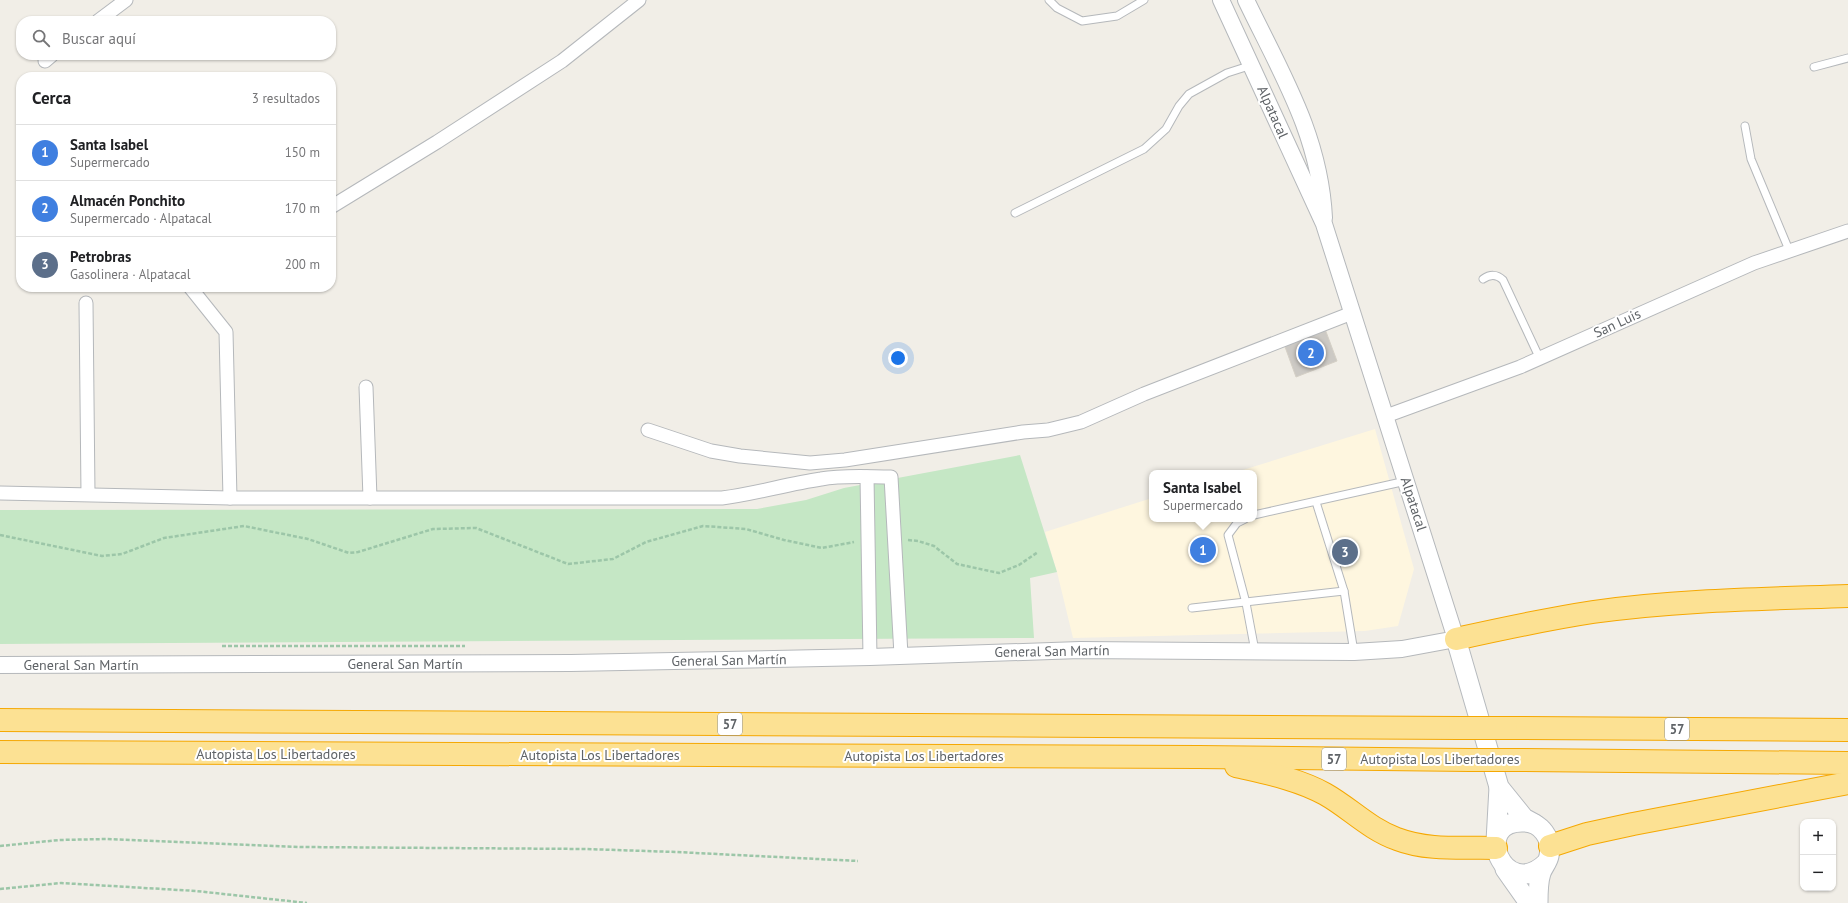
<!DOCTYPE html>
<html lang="es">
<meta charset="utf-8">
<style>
body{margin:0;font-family:"PT Sans",sans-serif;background:#f6f6f6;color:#202124}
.controls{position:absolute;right:12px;bottom:12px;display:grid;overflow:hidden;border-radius:8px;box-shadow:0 1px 3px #0004}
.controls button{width:36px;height:36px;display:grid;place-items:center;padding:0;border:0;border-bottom:1px solid #e0e0e0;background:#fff;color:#202124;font:20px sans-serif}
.you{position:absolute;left:898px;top:358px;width:14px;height:14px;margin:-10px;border:3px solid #fff;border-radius:50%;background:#1a73e8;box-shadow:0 0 0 6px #1a73e833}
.badge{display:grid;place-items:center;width:26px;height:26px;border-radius:50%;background:#2563eb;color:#fff;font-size:13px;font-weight:700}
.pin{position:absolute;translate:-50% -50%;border:2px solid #fff;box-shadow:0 1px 4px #0006}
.popup{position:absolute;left:1149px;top:470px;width:108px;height:52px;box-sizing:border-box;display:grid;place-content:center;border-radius:8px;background:#fff;filter:drop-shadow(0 1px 3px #0005);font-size:13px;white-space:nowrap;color:#757577}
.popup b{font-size:15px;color:#202124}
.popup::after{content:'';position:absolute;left:50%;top:100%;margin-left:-8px;border:8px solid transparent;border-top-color:#fff}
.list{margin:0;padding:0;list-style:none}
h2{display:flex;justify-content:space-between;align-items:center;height:52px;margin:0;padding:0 16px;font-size:17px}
h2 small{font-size:13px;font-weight:400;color:#757577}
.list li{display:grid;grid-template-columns:26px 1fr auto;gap:12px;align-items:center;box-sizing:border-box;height:56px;padding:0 16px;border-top:1px solid #e0e0e0}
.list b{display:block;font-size:15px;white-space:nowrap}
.list p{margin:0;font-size:13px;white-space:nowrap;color:#757577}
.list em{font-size:13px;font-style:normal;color:#757577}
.icon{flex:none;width:22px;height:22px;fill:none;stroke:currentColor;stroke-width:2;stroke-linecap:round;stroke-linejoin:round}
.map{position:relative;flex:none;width:1848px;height:903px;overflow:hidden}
.search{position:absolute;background:#fff;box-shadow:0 1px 3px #0004;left:16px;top:16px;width:320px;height:44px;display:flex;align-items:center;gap:10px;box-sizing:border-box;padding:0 14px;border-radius:16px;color:#757577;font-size:15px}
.panel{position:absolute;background:#fff;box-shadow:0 1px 3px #0004;left:16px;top:72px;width:320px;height:220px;border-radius:16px}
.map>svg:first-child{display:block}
.commercial{fill:#fef6df}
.green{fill:#c5e7c5}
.building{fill:#ccc9c4;stroke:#d5d0c6}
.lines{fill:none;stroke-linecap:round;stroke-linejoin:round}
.service-casing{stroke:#b5b8bb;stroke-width:9}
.minor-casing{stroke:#b5b8bb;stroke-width:15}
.tertiary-casing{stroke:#b5b8bb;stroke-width:18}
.secondary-casing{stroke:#b6babe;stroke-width:21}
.motorway-casing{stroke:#f5a803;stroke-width:24}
.path{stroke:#9cc6a8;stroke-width:2.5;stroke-dasharray:4 2;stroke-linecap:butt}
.service{stroke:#fff;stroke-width:7}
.minor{stroke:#fff;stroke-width:13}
.tertiary{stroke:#fff;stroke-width:16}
.secondary{stroke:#fff;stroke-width:19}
.motorway{stroke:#fce193;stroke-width:22}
.motorway-bridge-casing{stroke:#f5a803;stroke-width:24;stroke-linecap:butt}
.motorway-bridge{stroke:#fce193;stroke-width:22}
.labels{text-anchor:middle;stroke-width:4;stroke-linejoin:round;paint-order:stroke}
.shield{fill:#fff;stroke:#8f9295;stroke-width:1}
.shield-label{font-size:13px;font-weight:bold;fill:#5f6367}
.street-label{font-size:14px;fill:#5f6367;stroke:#fff}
</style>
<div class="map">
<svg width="1848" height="903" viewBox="0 0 1848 903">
<rect width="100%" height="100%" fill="#f1eee7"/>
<path class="commercial" d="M1375,429l39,140 -16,57 -33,5 -292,7 -16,-66 -12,-40 107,-34v21h102v-46h-21z"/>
<path class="green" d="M1020,455l37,117 -27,6 4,60 -1034,6v-134l757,-1 49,-9 38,-12z"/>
<path class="building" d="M1325,329l12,32 -41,16 -12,-33z"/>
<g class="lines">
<defs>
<g id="service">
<path d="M1049,0l8,8 25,13 35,-5 27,-16"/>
<path d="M1814,67l34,-9"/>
<path d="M1745,126l6,33 38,91"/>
<path d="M1015,213l129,-64 22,-20 13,-23 10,-12 38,-21 25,-8"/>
<path d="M1483,279c7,-5 14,-5 20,1l37,79"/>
<path d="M1316,502l28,89 10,61"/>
<path d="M1254,515l152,-34"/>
<path d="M1245,519l-8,4 -9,12 18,68 9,48"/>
<path d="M1192,608l152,-17"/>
</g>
<g id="minor">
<path d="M98,21l28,-21"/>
<path d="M45,61l7,-6"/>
<path d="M331,207l106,-65 125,-81 77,-61"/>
<path d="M190,287l36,45 4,166"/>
<path d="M86,303l2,191"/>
<path d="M366,387l4,111"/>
<path d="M1386,416l134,-49 234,-104 94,-32"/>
<path d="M648,430l63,21 29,5 70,7 35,-3 178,-28 25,-2 33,-8 63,-28 208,-81"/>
<path d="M867,477l3,180"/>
<path d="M0,493l230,5h492c33,-4 65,-14 99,-19 22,-4 47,-2 70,-2l10,178"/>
</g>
<g id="tertiary">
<path d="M1246,0c35,73 74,135 78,218"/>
<path d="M0,665l571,-2 299,-6 210,-7 274,2 48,-3 54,-10 -132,-415 -103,-224"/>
</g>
<g id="secondary">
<path d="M1456,639l43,148 25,31 11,6"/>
<path d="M1496,841l3,-54"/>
<path d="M1505,869l24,34"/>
<path d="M1538,903c0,-10 0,-21 3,-30 2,-6 7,-11 8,-17 4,-17 -8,-34 -25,-34 -54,-2 -20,81 22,41"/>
</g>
<g id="motorway">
<path d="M1456,639c45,-10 91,-20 137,-27 84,-12 170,-13 255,-16"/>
<path d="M0,720l1460,8"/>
<path d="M1506,728l342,2"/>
<path d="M0,752l1198,5 272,3"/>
<path d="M1516,760l332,3"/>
<path d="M1236,766c30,7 62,13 89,28 25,14 44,35 72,45 31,12 66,8 99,9"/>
<path d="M1550,846l37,-12 46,-10 215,-41"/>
</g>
</defs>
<use href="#service" class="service-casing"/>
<use href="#minor" class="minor-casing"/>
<use href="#tertiary" class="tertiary-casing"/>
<use href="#secondary" class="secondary-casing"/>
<use href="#motorway" class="motorway-casing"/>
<g class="path">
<path d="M0,535l102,21 20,-2 42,-16 80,-12 64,13 41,14 9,-1 75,-23 43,-1 92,36 45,-5 33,-17 57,-16 43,3 38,11 38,8 32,-6"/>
<path d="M908,540l10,1 16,5 23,18 42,9 20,-8 19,-13"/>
<path d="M222,646h243"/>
<path d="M0,846l59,-6 48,-1 193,8 286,2 90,3 182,9"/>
<path d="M0,889l61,-6 135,8 111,12"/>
</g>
<use href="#service" class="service"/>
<use href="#minor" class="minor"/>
<use href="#tertiary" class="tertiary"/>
<use href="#secondary" class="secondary"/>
<use href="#motorway" class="motorway"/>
<defs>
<g id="motorway-bridge">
<path d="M1460,728h46"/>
<path d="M1470,760h46"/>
</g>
</defs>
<use href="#motorway-bridge" class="motorway-bridge-casing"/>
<use href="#motorway-bridge" class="motorway-bridge"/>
</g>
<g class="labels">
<g class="shield">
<rect x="718" y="713" width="24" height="22" rx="3"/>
<rect x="1665" y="718" width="24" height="22" rx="3"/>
<rect x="1322" y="748" width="24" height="22" rx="3"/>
</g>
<g class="shield-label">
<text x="730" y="729">57</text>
<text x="1677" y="734">57</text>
<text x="1334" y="764">57</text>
</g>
<g class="street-label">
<text transform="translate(1273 112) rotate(66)" y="5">Alpatacal</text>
<text transform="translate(1617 323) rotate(-25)" y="5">San Luis</text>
<text transform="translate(1414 504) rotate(72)" y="5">Alpatacal</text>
<text transform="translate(1052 651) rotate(-1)" y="5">General San Martín</text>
<text transform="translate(729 660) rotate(-1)" y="5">General San Martín</text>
<text x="405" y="669">General San Martín</text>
<text x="81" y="670">General San Martín</text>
<text x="276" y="759">Autopista Los Libertadores</text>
<text x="600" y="760">Autopista Los Libertadores</text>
<text x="924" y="761">Autopista Los Libertadores</text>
<text x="1440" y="764">Autopista Los Libertadores</text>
</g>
</g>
</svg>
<div class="controls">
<button>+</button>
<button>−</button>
</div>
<div class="you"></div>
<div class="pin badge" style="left:1203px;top:550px;background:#3f7fe0">1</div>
<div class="popup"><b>Santa Isabel</b>Supermercado</div>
<div class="pin badge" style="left:1311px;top:353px;background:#3f7fe0">2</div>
<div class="pin badge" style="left:1345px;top:552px;background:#5c6f8a">3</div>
<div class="search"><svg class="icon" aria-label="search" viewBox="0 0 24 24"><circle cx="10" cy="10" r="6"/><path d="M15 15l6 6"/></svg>Buscar aquí</div>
<section class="panel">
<h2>Cerca<small>3 resultados</small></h2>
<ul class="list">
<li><span class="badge" style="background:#3f7fe0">1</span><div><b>Santa Isabel</b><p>Supermercado</p></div><em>150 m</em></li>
<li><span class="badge" style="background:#3f7fe0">2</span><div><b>Almacén Ponchito</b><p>Supermercado · Alpatacal</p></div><em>170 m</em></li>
<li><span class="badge" style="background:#5c6f8a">3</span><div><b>Petrobras</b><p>Gasolinera · Alpatacal</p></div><em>200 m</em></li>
</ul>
</section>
</div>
